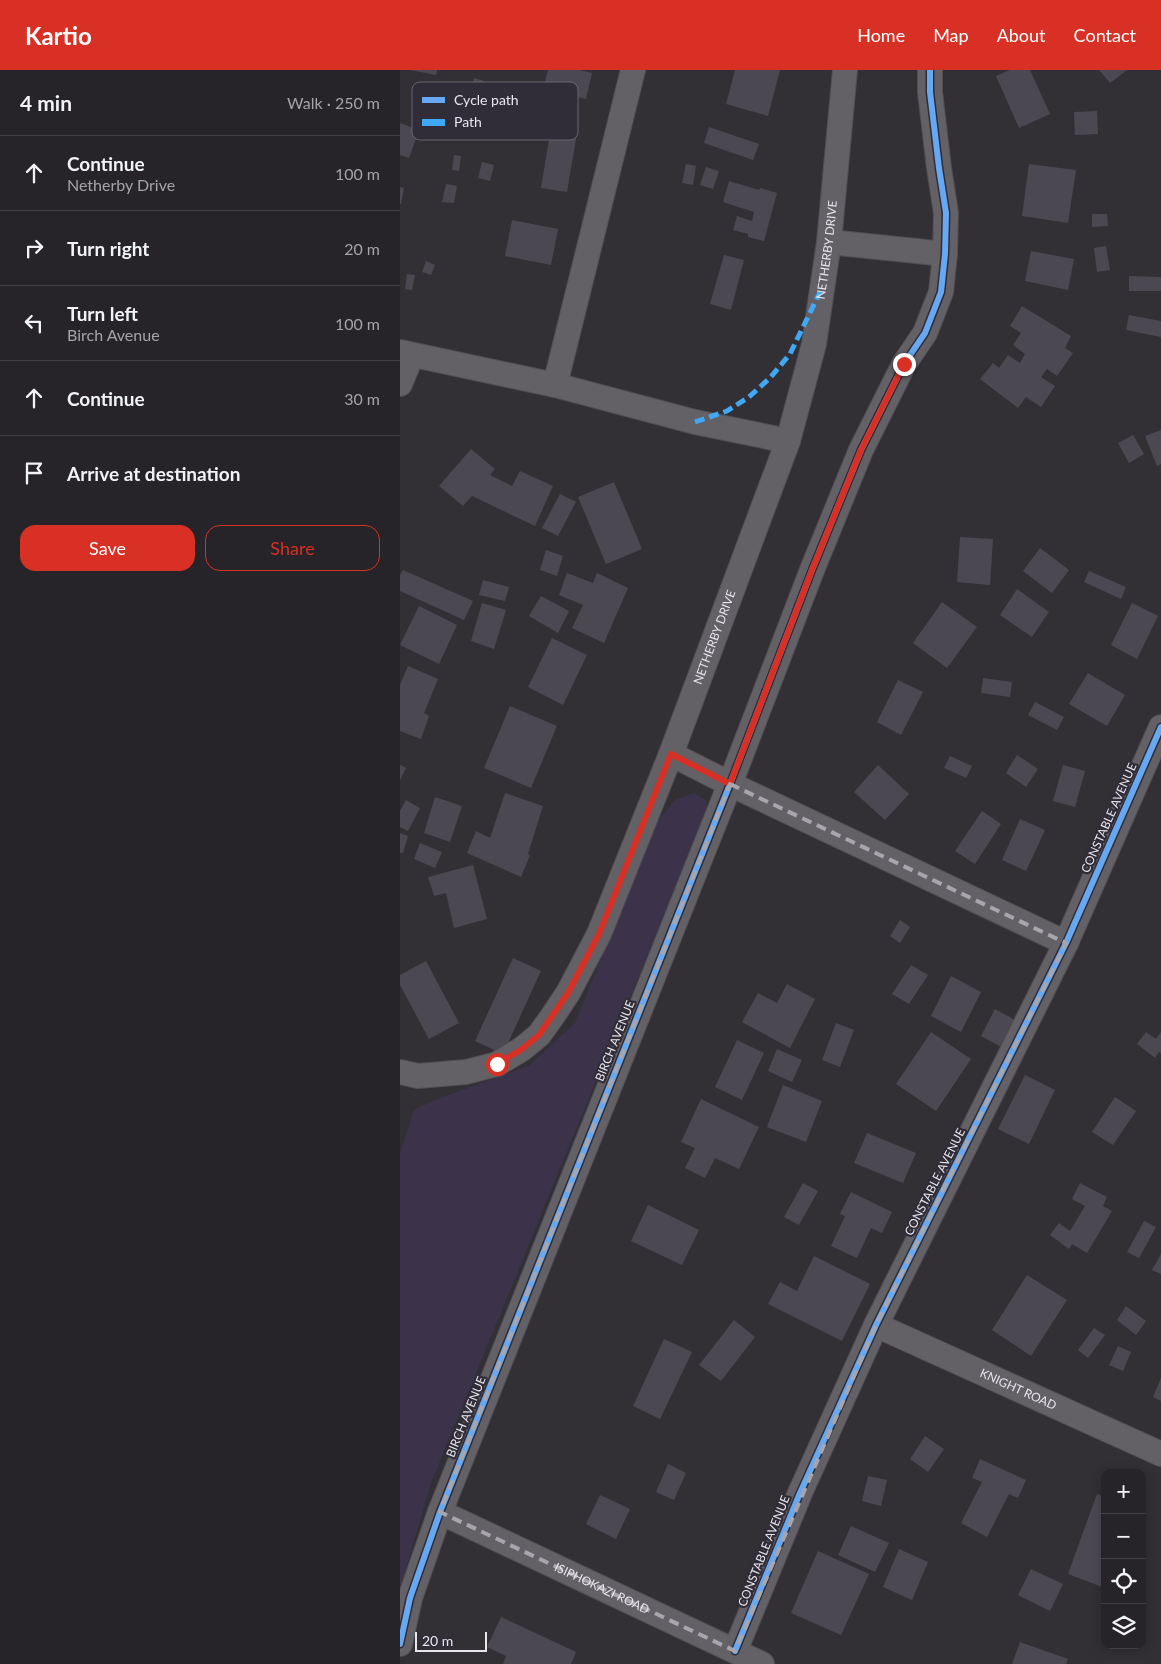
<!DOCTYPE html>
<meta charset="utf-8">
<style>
body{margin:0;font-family:Lato,sans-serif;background:#323034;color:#f1f3f6}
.controls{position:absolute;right:15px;bottom:15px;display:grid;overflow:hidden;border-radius:10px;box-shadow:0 2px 12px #0003}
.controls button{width:45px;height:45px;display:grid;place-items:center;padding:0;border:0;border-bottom:1px solid #424145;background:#262428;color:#f1f3f6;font:25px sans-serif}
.scale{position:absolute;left:15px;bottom:12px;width:72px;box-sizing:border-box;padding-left:5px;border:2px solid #e8e6ed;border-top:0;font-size:14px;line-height:18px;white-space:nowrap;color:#e8e6ed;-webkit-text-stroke:4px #312d38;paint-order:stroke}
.stop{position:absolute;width:15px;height:15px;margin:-11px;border:4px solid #d93025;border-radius:50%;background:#fff}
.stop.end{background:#d93025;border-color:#fff;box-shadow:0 1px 5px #0008}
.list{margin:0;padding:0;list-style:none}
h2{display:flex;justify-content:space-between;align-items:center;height:65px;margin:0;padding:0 20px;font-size:21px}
h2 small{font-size:16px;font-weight:400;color:#a4a4a8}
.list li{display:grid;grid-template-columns:32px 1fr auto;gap:15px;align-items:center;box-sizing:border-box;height:75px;padding:0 20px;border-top:1px solid #424145}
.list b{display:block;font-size:19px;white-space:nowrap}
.list p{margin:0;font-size:16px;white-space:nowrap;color:#a4a4a8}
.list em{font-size:16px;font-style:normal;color:#a4a4a8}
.actions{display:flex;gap:10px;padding:15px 20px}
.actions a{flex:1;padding:11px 0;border:1px solid #d93025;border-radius:15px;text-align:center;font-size:18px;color:#d93025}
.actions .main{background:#d93025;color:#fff}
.icon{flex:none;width:28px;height:28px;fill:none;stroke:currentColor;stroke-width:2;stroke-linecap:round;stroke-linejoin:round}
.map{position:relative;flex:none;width:761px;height:1594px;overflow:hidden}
header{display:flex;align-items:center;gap:30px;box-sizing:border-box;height:70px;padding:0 25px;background:#d93025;color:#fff}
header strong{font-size:24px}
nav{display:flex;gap:28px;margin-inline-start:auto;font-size:18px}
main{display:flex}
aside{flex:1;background:#262428}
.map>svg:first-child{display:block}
.green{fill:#3c334b}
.building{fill:#4c4852}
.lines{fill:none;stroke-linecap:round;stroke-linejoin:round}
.minor-casing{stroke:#504e53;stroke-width:26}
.minor{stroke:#636166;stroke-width:24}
.quiet{stroke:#3fa9f5;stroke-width:5;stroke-dasharray:10 5;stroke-linecap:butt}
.cycleway-casing{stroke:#312d38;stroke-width:9}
.cycleway{stroke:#66a8f1;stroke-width:6}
.route{stroke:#d93025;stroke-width:6}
.marked{fill:none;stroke:#a8a6ad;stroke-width:4;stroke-dasharray:10 6;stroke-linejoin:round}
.labels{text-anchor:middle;stroke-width:4.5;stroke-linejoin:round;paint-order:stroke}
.street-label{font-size:12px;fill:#e8e6ed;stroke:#312d38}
.key{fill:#312d38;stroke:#68646e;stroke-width:1}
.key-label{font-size:14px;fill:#e8e6ed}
</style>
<header>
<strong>Kartio</strong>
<nav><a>Home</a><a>Map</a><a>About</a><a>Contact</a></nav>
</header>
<main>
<aside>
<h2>4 min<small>Walk · 250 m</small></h2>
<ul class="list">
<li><svg class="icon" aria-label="ahead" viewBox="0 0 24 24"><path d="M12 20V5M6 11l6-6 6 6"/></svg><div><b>Continue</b><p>Netherby Drive</p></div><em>100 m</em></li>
<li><svg class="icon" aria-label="right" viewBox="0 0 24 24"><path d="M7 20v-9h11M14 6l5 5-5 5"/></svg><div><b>Turn right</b></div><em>20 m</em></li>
<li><svg class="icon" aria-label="left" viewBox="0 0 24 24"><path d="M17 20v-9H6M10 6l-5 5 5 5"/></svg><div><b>Turn left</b><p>Birch Avenue</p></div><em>100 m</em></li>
<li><svg class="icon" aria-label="ahead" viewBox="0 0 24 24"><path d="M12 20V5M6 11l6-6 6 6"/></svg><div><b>Continue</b></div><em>30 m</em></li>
<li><svg class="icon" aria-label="arrive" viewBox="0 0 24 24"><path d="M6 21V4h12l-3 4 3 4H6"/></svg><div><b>Arrive at destination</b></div></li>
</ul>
<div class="actions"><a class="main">Save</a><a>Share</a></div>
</aside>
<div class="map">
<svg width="761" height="1594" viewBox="0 0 761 1594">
<rect width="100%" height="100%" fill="#323035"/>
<path class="green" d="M294,723l12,7 1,10 -276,673 -31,105v-435l14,-43 21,-10 94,-34 46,-43 81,-200 19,-23z"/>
<g class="building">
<path d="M10,0h27l-1,5z"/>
<path d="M148,0h32l12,3 -6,26 -43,-10z"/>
<path d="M335,0h45l-12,46 -42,-12z"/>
<path d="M610,0h20l20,44 -31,14 -23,-52z"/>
<path d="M699,0h28l-17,13z"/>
<path d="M74,8l10,3 -6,19 -10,-3z"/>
<path d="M697,41l1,23 -23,1 -1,-23z"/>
<path d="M0,53l19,7 -10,28 -9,-3z"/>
<path d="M309,57l50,17 -6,16 -49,-17z"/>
<path d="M151,58l26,5 -10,59 -26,-4z"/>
<path d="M54,85l7,1 -2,15 -7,-1z"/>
<path d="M82,92l12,3 -4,16 -12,-3z"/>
<path d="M286,94l10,2 -3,19 -11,-2z"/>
<path d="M629,94l47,6 -8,53 -46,-7z"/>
<path d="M306,97l13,4 -6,18 -13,-4z"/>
<path d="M329,111l30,9 1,-2 17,5 -13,48 -16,-4v-3l-15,-4 4,-14 15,5 2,-9 -31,-10z"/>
<path d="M46,114l11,2 -3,17 -12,-1z"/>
<path d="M0,117l4,1 -3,16h-1z"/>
<path d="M692,144h15l1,12 -16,1z"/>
<path d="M112,150l46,9 -7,36 -46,-9z"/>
<path d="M706,176l4,24 -13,2 -3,-24z"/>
<path d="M631,181l43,8 -6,31 -43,-9z"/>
<path d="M324,185l20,5 -13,50 -21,-6z"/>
<path d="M26,191l9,4 -4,10 -9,-3z"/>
<path d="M7,204l8,1 -3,15 -7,-1z"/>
<path d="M729,206l32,1v14h-32z"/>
<path d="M622,236l49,30 -6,12 8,5 -16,23 -10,-7 -6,8 14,9 -14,21 -15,-10 -8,11 -38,-29 13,-16 6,5 9,-13 12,8 5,-9 -12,-9 8,-12 -11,-7z"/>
<path d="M729,245l32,6v16l-35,-7z"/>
<path d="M761,360v34l-4,2 -12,-30z"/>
<path d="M733,365l11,19 -15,9 -11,-20z"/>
<path d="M71,379l24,20 -5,6 22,11 8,-15 33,15 -18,40 -63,-30 -9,10 -24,-20z"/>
<path d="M214,412l28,67 -36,15 -28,-67z"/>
<path d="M160,424l16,8 -18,34 -16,-8z"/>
<path d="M560,467l33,2 -3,46 -33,-3z"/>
<path d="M640,478l29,22 -17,23 -29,-22z"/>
<path d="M146,480l17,6 -6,20 -17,-6z"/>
<path d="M3,500l70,31 -9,19 -64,-29v-16z"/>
<path d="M689,501l37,16 -5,12 -37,-17z"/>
<path d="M167,503l26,10 4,-10 31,15 -24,55 -32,-15 11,-23 -24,-10z"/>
<path d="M83,510l26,7 -4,14 -26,-6z"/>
<path d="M617,519l32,23 -17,25 -32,-22z"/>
<path d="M141,526l28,15 -11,22 -29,-17z"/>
<path d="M542,532l35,25 -30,41 -34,-25z"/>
<path d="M82,533l24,7 -12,39 -23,-8z"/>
<path d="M732,533l26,13 -21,43 -26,-14z"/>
<path d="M19,536l38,19 -18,39 -39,-19z"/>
<path d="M152,568l35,17 -24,50 -35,-18z"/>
<path d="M8,596l30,13 -14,34 5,3 -8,23 -21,-8v-46z"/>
<path d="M688,603l37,22 -18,31 -38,-22z"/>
<path d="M583,608l29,4 -2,15 -29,-4z"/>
<path d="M498,610l25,12 -22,43 -24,-13z"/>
<path d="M635,632l29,15 -7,13 -29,-15z"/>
<path d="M110,636l47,20 -26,62 -47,-20z"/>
<path d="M617,685l21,14 -12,18 -20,-14z"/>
<path d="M550,686l22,10 -6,12 -22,-10z"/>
<path d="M0,695l6,3 -6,12z"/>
<path d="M478,695l31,29 -24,26 -31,-28z"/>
<path d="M663,695l22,6 -10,36 -22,-6z"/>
<path d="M105,723l38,13 -15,48 2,1 -9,22 -54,-24 9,-22 14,7z"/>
<path d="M35,727l27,9 -12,36 -26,-9z"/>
<path d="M6,730l14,8 -12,23 -8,-4v-16z"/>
<path d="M582,741l19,13 -26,40 -20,-13z"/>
<path d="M620,749l25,11 -19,41 -24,-11z"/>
<path d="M0,763l8,3 -5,17h-3z"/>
<path d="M20,773l22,9 -7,16 -21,-9z"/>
<path d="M73,795l14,54 -33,9 -8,-35 -12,3 -6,-19z"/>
<path d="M500,850l10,7 -10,16 -10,-7z"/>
<path d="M113,888l28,13 -38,83 -28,-13z"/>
<path d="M26,891l33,62 -30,16 -29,-54v-10z"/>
<path d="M511,895l17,10 -19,29 -17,-10z"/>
<path d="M551,906l30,16 -20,40 -30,-16z"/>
<path d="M387,914l28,15 -25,49 -48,-26 16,-29 19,10z"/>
<path d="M595,939l22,12 -14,27 -22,-12z"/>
<path d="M436,953l18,7 -14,37 -18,-7z"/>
<path d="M531,962l40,27 -35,52 -40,-27z"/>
<path d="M746,962l10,7 5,-7v21l-2,-1 -4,6 -18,-14z"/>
<path d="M337,970l27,13 -22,47 -27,-13z"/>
<path d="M377,979l25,11 -10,22 -24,-11z"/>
<path d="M625,1005l30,15 -26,54 -31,-15z"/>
<path d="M383,1015l39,16 -16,41 -39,-15z"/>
<path d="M715,1027l21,14 -23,34 -21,-13z"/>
<path d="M301,1029l58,28 -20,42 -24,-11 -10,20 -20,-10 10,-20 -14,-6z"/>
<path d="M467,1063l49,20 -13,30 -49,-20z"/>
<path d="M403,1113l15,8 -19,34 -15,-8z"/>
<path d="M680,1113l27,14 -4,9 9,5 -25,42 -15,-9 -3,5 -19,-14 9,-12 11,8 15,-25 -13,-7z"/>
<path d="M451,1122l41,20 -10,21 -11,-5 -14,30 -26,-12 14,-30 -5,-2z"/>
<path d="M248,1135l51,25 -17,35 -51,-24z"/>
<path d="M744,1151l12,6 -17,31 -12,-6z"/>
<path d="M761,1184v20l-9,-4z"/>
<path d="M414,1186l56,28 -28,57 -74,-37 12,-22 17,9z"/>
<path d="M627,1205l40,25 -36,56 -39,-26z"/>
<path d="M726,1236l20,15 -10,14 -19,-15z"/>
<path d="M334,1250l21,17 -34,44 -22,-16z"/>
<path d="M694,1258l11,7 -17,23 -10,-8z"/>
<path d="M264,1269l28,13 -32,67 -27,-13z"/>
<path d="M718,1276l13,6 -8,19 -14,-6z"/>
<path d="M761,1308v23l-8,-4z"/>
<path d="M525,1366l19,13 -16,23 -18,-13z"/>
<path d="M580,1389l46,21 -8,18 -9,-4 -22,43 -26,-14 21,-41 -10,-4z"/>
<path d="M268,1394l18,9 -12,27 -18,-8z"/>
<path d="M468,1406l19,4 -6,26 -19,-5z"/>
<path d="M697,1424l8,3v91l-37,-14z"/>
<path d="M200,1425l30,14 -14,30 -30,-15z"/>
<path d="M451,1456l38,17 -14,29 -37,-17z"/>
<path d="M499,1479l29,13 -16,38 -29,-13z"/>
<path d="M418,1481l51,23 -28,61 -50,-22z"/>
<path d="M631,1499l32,15 -13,27 -32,-16z"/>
<path d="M101,1547l75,35 -5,12h-68l3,-8 -19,-9z"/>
<path d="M620,1572l48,17 -2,5h-54z"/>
</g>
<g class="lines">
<defs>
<g id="minor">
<path d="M429,172l116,12"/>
<path d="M0,282l155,33 140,37 93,19"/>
<path d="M0,314l12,-29"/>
<path d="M155,315l78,-315"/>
<path d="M271,684l59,30 336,159"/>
<path id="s1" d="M0,1002l18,4 48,-4 31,-8 25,-15 17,-14 13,-18 16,-24 31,-59 72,-180 117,-313 26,-97 15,-102 16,-172"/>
<path id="s2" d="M476,1255l285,129"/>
<path id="s3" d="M40,1442l322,152"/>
<path d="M0,1574l10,-46 30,-86 290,-728 82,-214 49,-120 43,-86 21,-31 16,-41 4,-38 1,-41 -7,-45 -9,-76v-22"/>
<path d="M335,1581l65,-158 76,-168 190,-382 95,-216"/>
</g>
</defs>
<use href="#minor" class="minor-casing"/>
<use href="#minor" class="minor"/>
<path class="quiet" d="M295,352l32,-11 22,-14 21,-19 20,-24 30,-62"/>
<defs>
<g id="cycleway">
<path d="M0,1574l10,-46 30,-86 290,-728 82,-214 49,-120 43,-86 21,-31 16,-41 4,-38 1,-41 -7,-45 -9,-76v-22"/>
<path d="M335,1581l65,-158 76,-168 190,-382 95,-216"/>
</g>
</defs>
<use href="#cycleway" class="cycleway-casing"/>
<use href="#cycleway" class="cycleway"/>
</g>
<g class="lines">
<path class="route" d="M97,994l25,-15 17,-14 29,-42 31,-59 72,-180 59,30 82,-214 49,-120 43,-86"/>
</g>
<path class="marked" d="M330,714l336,159 -190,382 -141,326 -295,-139z"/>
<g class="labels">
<g class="street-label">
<text dy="4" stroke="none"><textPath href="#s1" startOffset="991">NETHERBY DRIVE</textPath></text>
<text dy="4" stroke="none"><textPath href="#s1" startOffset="586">NETHERBY DRIVE</textPath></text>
<text transform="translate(709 748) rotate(-66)" y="4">CONSTABLE AVENUE</text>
<text transform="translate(215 971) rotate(-68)" y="4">BIRCH AVENUE</text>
<text transform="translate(535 1112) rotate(-63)" y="4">CONSTABLE AVENUE</text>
<text dy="4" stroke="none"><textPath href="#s2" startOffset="156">KNIGHT ROAD</textPath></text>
<text transform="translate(66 1347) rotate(-68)" y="4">BIRCH AVENUE</text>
<text transform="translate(364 1481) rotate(-68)" y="4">CONSTABLE AVENUE</text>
<text dy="4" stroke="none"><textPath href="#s3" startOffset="179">ISIPHOKAZI ROAD</textPath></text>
</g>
</g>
<rect x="12" y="12" width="166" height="58" rx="8" class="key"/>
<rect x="22" y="27" width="23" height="6" fill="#66a8f1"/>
<rect x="22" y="49" width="23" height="7" fill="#3fa9f5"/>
<g class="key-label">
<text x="54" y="35">Cycle path</text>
<text x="54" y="57">Path</text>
</g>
</svg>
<div class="controls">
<button>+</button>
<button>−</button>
<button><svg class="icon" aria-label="locate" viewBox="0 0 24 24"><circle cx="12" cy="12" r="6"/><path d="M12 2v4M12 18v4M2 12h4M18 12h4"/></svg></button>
<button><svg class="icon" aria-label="layers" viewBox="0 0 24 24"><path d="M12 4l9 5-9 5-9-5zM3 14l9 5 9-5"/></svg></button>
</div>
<div class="scale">20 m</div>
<div class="stop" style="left:97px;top:994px"></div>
<div class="stop end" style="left:504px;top:294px"></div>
</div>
</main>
